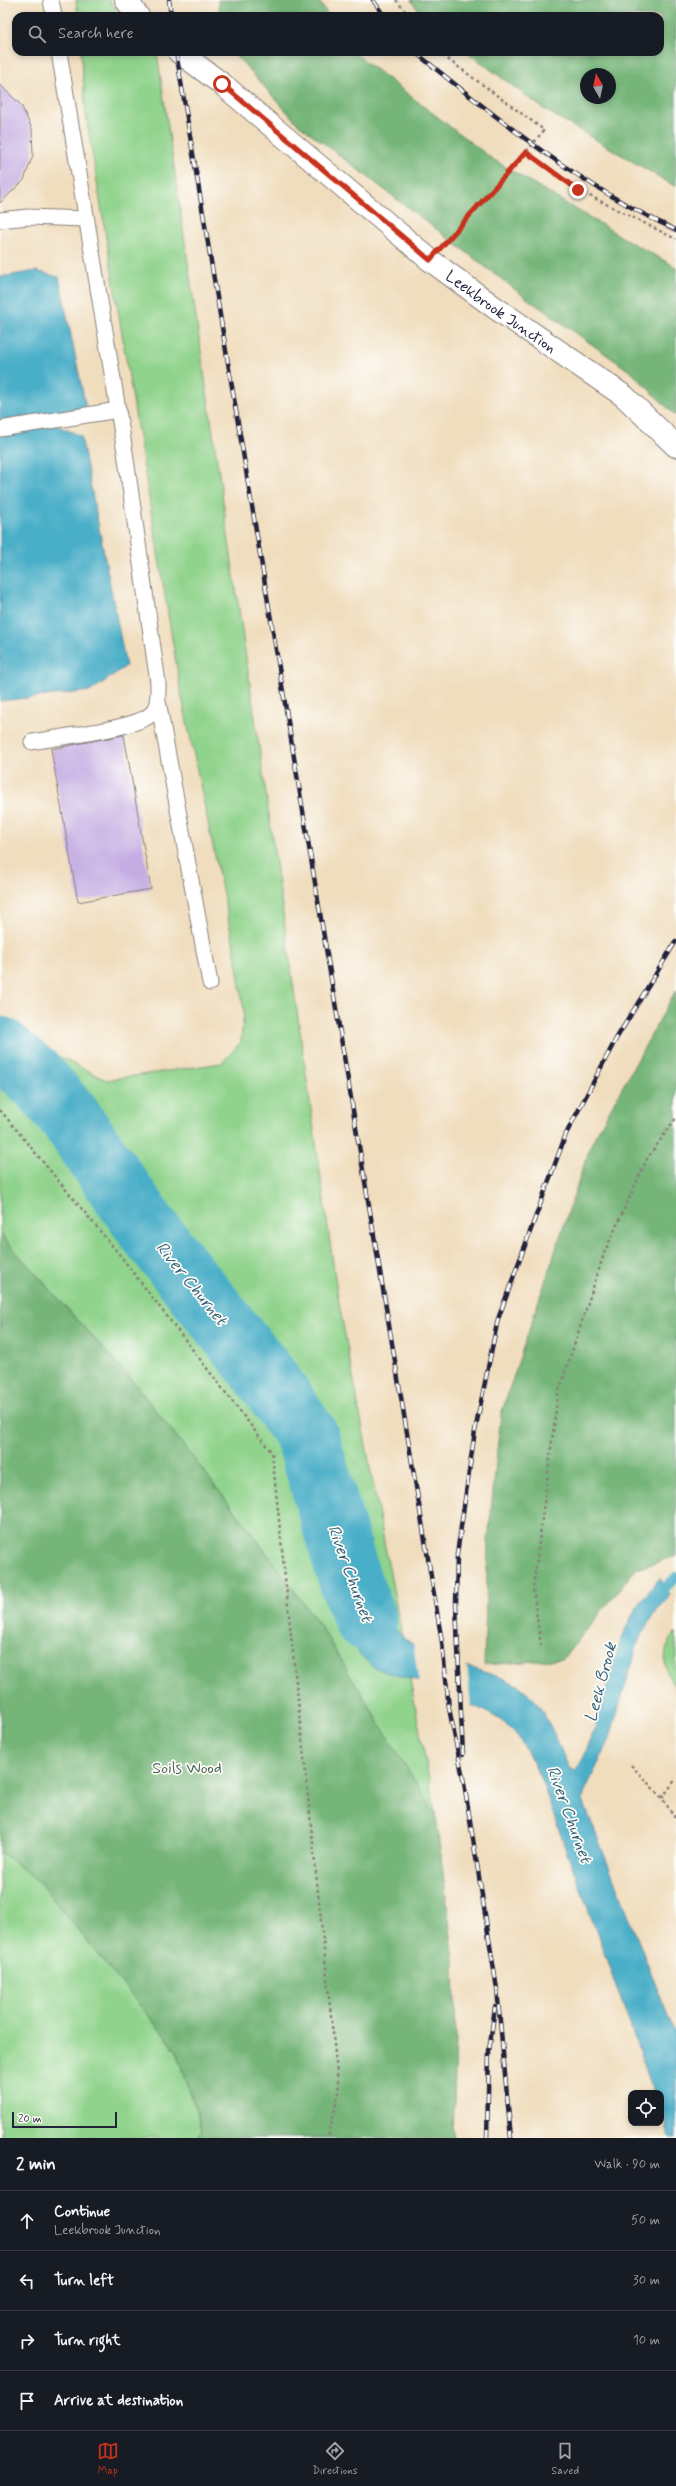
<!DOCTYPE html>
<meta charset="utf-8">
<style>
body{margin:0;font-family:Mynerve,sans-serif;background:#242831;color:#f1f3f6}
.controls{position:absolute;right:12px;bottom:12px;display:grid;overflow:hidden;border-radius:8px;box-shadow:0 2px 6px #0003}
.controls button{width:36px;height:36px;display:grid;place-items:center;padding:0;border:0;border-bottom:1px solid #363941;background:#171b24;color:#f1f3f6;font:20px sans-serif}
.compass{position:absolute;left:580px;top:68px;width:36px;height:36px;border-radius:50%;background:#171b24;box-shadow:0 2px 6px #0003;rotate:351deg}
.scale{position:absolute;left:12px;bottom:10px;width:105px;box-sizing:border-box;padding-left:4px;border:2px solid #22223b;border-top:0;font-size:11px;line-height:14px;white-space:nowrap;color:#22223b;-webkit-text-stroke:3px #fdfcf7;paint-order:stroke}
.stop{position:absolute;width:12px;height:12px;margin:-9px;border:3px solid #c8321e;border-radius:50%;background:#fff}
.stop.end{background:#c8321e;border-color:#fff;box-shadow:0 1px 4px #0008}
.list{margin:0;padding:0;list-style:none}
h2{display:flex;justify-content:space-between;align-items:center;height:52px;margin:0;padding:0 16px;font-size:17px}
h2 small{font-size:13px;font-weight:400;color:#9ea1a6}
.list li{display:grid;grid-template-columns:26px 1fr auto;gap:12px;align-items:center;box-sizing:border-box;height:60px;padding:0 16px;border-top:1px solid #363941}
.list b{display:block;font-size:15px;white-space:nowrap}
.list p{margin:0;font-size:13px;white-space:nowrap;color:#9ea1a6}
.list em{font-size:13px;font-style:normal;color:#9ea1a6}
.icon{flex:none;width:22px;height:22px;fill:none;stroke:currentColor;stroke-width:2;stroke-linecap:round;stroke-linejoin:round}
.map{position:relative;flex:none;width:676px;height:2138px;overflow:hidden}
.search{position:absolute;background:#171b24;box-shadow:0 2px 6px #0003;left:12px;right:12px;top:12px;height:44px;display:flex;align-items:center;gap:10px;box-sizing:border-box;padding:0 14px;border-radius:12px;color:#9ea1a6;font-size:15px}
.sheet{height:292px;background:#171b24}
nav{display:flex;justify-content:space-around;align-items:center;box-sizing:border-box;height:56px;border-top:1px solid #363941;background:#171b24;font-size:11px;color:#9ea1a6}
nav a{display:grid;justify-items:center;gap:2px}
nav .on{color:#c8321e}
.map>svg:first-child{display:block}
.green{fill:#90d38c;stroke:#597a64}
.forest{fill:#74b578;stroke:#4b6c5a;fill-rule:evenodd}
.water{fill:#49aec8;stroke:#366882}
.pier{fill:#f0ddbd}
.lines{fill:none;stroke-linecap:round;stroke-linejoin:round}
.stream{stroke:#49aec8;stroke-width:10}
.river{stroke:#49aec8;stroke-width:63}
.building{fill:#c5ade4}
.lane-casing{stroke:#89807c;stroke-width:17}
.street-casing{stroke:#89807c;stroke-width:24}
.path{stroke:#89807c;stroke-width:2.5;stroke-dasharray:3 3;stroke-linecap:butt}
.lane{stroke:#fff;stroke-width:15}
.street{stroke:#fff;stroke-width:22}
.rail-casing{stroke:#22223b;stroke-width:4.5}
.rail{stroke:#fdfcf7;stroke-width:3;stroke-dasharray:9;stroke-linecap:butt}
.route{stroke:#c8321e;stroke-width:5}
.labels{text-anchor:middle;stroke-width:3.5;stroke-linejoin:round;paint-order:stroke}
.street-label{font-size:16px;fill:#22223b;stroke:#fdfcf7}
.park-label{font-size:16px;fill:#486057;stroke:#fdfcf7}
.water-label{font-size:17px;font-style:italic;fill:#34617a;stroke:#fdfcf7}
</style>
<div class="map">
<svg width="676" height="2138" viewBox="0 0 676 2138">
<rect width="100%" height="100%" fill="#fdfcf7"/>
<filter id="ink" filterUnits="userSpaceOnUse"><feTurbulence type="fractalNoise" baseFrequency=".025" numOctaves="2"/><feDisplacementMap in="SourceGraphic" scale="8" xChannelSelector="R" yChannelSelector="G"/><feConvolveMatrix kernelMatrix="1 2 1 2 8 2 1 2 1" color-interpolation-filters="sRGB"/></filter>
<filter id="wash" filterUnits="userSpaceOnUse"><feTurbulence type="fractalNoise" baseFrequency=".012" numOctaves="4" result="noise"/><feDisplacementMap in="SourceGraphic" scale="16" xChannelSelector="R" yChannelSelector="G"/><feGaussianBlur stdDeviation="0.9" result="paint"/><feColorMatrix in="noise" values="0 0 0 0 0 0 0 0 0 0 0 0 0 0 0 0 0 1.4 0 .05"/><feComposite in="paint" operator="in"/></filter>
<g filter="url(#wash)">
<rect width="100%" height="100%" fill="#f0ddbd"/>
<g class="green">
<path d="M76,0h33l12,16h-43z"/>
<path d="M81,52h76l108,735 73,511 98,518 -117,-192 -74,-100 -110,-140 -135,-150v-207l106,53 116,-17 19,-21 3,-32 -11,-68 -52,-249 -95,-578z"/>
<path d="M676,1632v56c-14,-16 -15,-40 0,-56z"/>
<path d="M0,1851l38,29 139,171 25,78 -4,9h-198z"/>
</g>
<g class="forest">
<path d="M218,0h100l11,16h-109z"/>
<path d="M411,0h265v187l-131,-77 -78,-58h193v-36h-238zM586,74h24v24h-24z"/>
<path d="M233,52h120l138,106 136,82 49,27v149l-45,-44 -106,-75 -228,-174z"/>
<path d="M676,990v566l-40,13 -73,90 -79,6 4,-125 13,-126 90,-270z"/>
<path d="M0,1234l135,150 110,140 74,100 117,192 18,144 2,81 -3,97h-255l4,-9 -25,-78 -139,-170 -38,-30z"/>
</g>
<g class="water">
<path d="M36,271l23,6 27,131 -86,13v-144z"/>
<path d="M56,425l25,11 45,230 -35,25 -91,10v-267z"/>
<path d="M352,1532c11,43 26,91 66,116 16,10 39,15 57,21 19,7 39,10 54,25 16,14 31,54 40,74l7,3c26,-45 30,-99 51,-145 8,-18 20,-33 33,-48l10,17 -17,21 -14,24 -30,101 -25,52 -1,8 93,235v102h-6l-9,-26v-19h-7c-29,-82 -58,-164 -89,-246 -14,-37 -24,-78 -47,-110 -12,-17 -33,-26 -51,-34 -16,-7 -31,-16 -47,-22 -13,-4 -27,-6 -40,-11 -40,-18 -52,-91 -61,-130z"/>
</g>
<path class="pier" d="M413,1642l7,5 47,17 4,43 -52,-24z"/>
<g class="lines">
<path class="stream" d="M656,1597l20,-20"/>
<path class="river" d="M0,1048l37,31 32,37 79,113 119,149 40,58 44,148 14,35"/>
</g>
<g id="blocks">
<g class="building">
<path d="M0,85l21,20 11,24 1,26 -9,25 -24,23z"/>
<path d="M124,735l27,154 -73,13 -27,-153z"/>
</g>
</g>
</g>
<g filter="url(#ink)">
<use href="#blocks" fill-opacity="0" stroke="#89807c" stroke-width="1"/>
<g class="lines">
<defs>
<g id="lane">
<path d="M51,0l3,16"/>
<path d="M0,220l28,-3 58,2"/>
<path d="M0,429l118,-19"/>
<path d="M158,701l52,282"/>
<path d="M32,742c24,-5 102,-13 118,-27 9,-8 8,-21 8,-32l-33,-231 -66,-400"/>
</g>
<g id="street">
<path d="M126,0l12,16"/>
<path id="s1" d="M179,52l43,32 208,176 64,47 130,89 52,50"/>
</g>
</defs>
<use href="#lane" class="lane-casing"/>
<use href="#street" class="street-casing"/>
<g class="path">
<path d="M396,0l13,16"/>
<path d="M438,52l106,78 -18,22"/>
<path d="M449,237l77,-85 52,38 98,49"/>
<path d="M0,1110l119,144 153,199 67,639 -11,46"/>
<path d="M541,1646l-8,-57 25,-195 47,-143 42,-92 29,-41"/>
<path d="M631,1765l31,33 14,21"/>
<path d="M662,1798l14,-19"/>
</g>
<use href="#lane" class="lane"/>
<use href="#street" class="street"/>
<defs>
<g id="rail">
<path d="M169,0l2,16"/>
<path d="M373,0l11,16"/>
<path d="M176,52l266,1590 7,66 15,75 33,206 14,149"/>
<path d="M415,52c81,66 165,134 261,178"/>
<path d="M463,1755l-7,-150 1,-51 18,-123 23,-112 68,-185 50,-95 60,-98"/>
<path d="M487,2138l2,-87 6,-44"/>
</g>
</defs>
<use href="#rail" class="rail-casing"/>
<use href="#rail" class="rail"/>
</g>
</g>
<g class="lines" filter="url(#ink)">
<path class="route" d="M222,84l208,176 96,-108 52,38"/>
</g>
<g class="labels">
<g class="street-label">
<text dy="6" stroke="none"><textPath href="#s1" startOffset="414">Leekbrook Junction</textPath></text>
</g>
<g class="park-label">
<text x="187" y="1773">Soils Wood</text>
</g>
<g class="water-label">
<text transform="translate(192 1283) rotate(51)" y="6">River Churnet</text>
<text transform="translate(351 1573) rotate(70)" y="6">River Churnet</text>
<text transform="translate(600 1682) rotate(-75)" y="6">Leek Brook</text>
<text transform="translate(570 1814) rotate(70)" y="6">River Churnet</text>
</g>
</g>
</svg>
<div class="controls">
<button><svg class="icon" aria-label="locate" viewBox="0 0 24 24"><circle cx="12" cy="12" r="6"/><path d="M12 2v4M12 18v4M2 12h4M18 12h4"/></svg></button>
</div>
<svg class="compass" viewBox="-18 -18 36 36"><path d="M0-13l5 13h-10z" fill="#e53935"/><path d="M0 13l5-13h-10z" fill="#9ea1a6"/></svg>
<div class="scale">20 m</div>
<div class="stop" style="left:222px;top:84px"></div>
<div class="stop end" style="left:578px;top:190px"></div>
<div class="search"><svg class="icon" aria-label="search" viewBox="0 0 24 24"><circle cx="10" cy="10" r="6"/><path d="M15 15l6 6"/></svg>Search here</div>
</div>
<section class="sheet">
<h2>2 min<small>Walk · 90 m</small></h2>
<ul class="list">
<li><svg class="icon" aria-label="ahead" viewBox="0 0 24 24"><path d="M12 20V5M6 11l6-6 6 6"/></svg><div><b>Continue</b><p>Leekbrook Junction</p></div><em>50 m</em></li>
<li><svg class="icon" aria-label="left" viewBox="0 0 24 24"><path d="M17 20v-9H6M10 6l-5 5 5 5"/></svg><div><b>Turn left</b></div><em>30 m</em></li>
<li><svg class="icon" aria-label="right" viewBox="0 0 24 24"><path d="M7 20v-9h11M14 6l5 5-5 5"/></svg><div><b>Turn right</b></div><em>10 m</em></li>
<li><svg class="icon" aria-label="arrive" viewBox="0 0 24 24"><path d="M6 21V4h12l-3 4 3 4H6"/></svg><div><b>Arrive at destination</b></div></li>
</ul>
</section>
<nav>
<a class="on"><svg class="icon" aria-label="map" viewBox="0 0 24 24"><path d="M3 6l6-2 6 2 6-2v14l-6 2-6-2-6 2zM9 4v14M15 6v14"/></svg>Map</a>
<a><svg class="icon" aria-label="directions" viewBox="0 0 24 24"><path d="M12 3l9 9-9 9-9-9zM9 14v-3h6M13 9l2 2-2 2"/></svg>Directions</a>
<a><svg class="icon" aria-label="saved" viewBox="0 0 24 24"><path d="M7 4h10v16l-5-4-5 4z"/></svg>Saved</a>
</nav>
